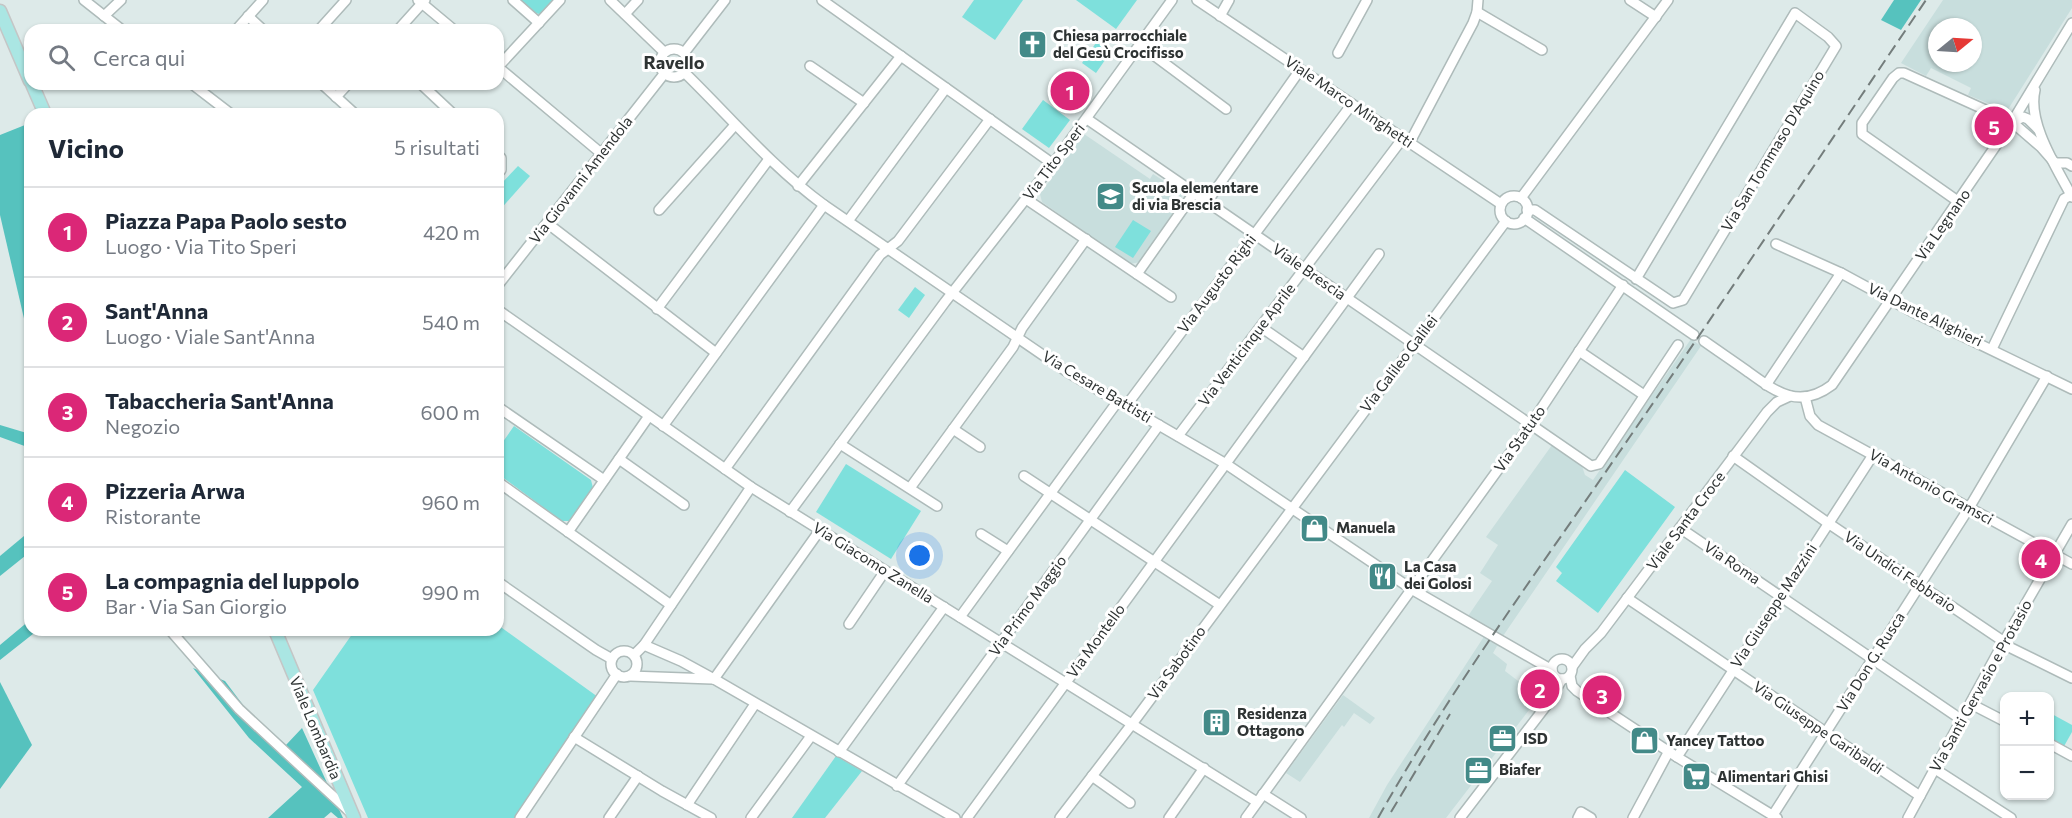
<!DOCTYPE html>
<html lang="it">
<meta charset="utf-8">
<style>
body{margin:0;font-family:Commissioner,sans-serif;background:#f2f2f3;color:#1f2937}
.controls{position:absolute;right:18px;bottom:18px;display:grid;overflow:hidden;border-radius:12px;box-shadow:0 2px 4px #0004}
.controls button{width:54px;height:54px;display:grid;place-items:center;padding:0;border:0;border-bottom:2px solid #e0e1e3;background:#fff;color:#1f2937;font:30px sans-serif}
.compass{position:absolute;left:1928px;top:18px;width:54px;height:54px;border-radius:50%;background:#fff;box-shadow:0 2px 4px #0004;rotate:72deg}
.you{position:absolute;left:920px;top:556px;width:21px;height:21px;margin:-15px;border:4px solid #fff;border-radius:50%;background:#1a73e8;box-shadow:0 0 0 9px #1a73e833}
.badge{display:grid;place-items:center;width:39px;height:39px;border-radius:50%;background:#db2777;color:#fff;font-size:20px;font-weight:700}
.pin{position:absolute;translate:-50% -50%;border:3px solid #fff;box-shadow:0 2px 6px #0006}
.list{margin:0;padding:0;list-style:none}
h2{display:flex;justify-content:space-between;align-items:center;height:78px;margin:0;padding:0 24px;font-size:26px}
h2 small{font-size:20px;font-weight:400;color:#747a83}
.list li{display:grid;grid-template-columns:39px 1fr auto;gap:18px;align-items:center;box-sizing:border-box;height:90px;padding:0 24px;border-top:2px solid #e0e1e3}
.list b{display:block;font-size:22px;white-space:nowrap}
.list p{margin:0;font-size:20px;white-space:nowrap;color:#747a83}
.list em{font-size:20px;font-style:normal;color:#747a83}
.icon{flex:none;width:33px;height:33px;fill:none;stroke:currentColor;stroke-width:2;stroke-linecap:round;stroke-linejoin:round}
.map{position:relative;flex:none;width:2072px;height:818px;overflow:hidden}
.search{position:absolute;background:#fff;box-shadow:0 2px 4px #0004;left:24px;top:24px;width:480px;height:66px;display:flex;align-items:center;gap:15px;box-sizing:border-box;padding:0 21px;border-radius:18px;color:#747a83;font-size:22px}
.panel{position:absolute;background:#fff;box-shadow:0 2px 4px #0004;left:24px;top:108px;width:480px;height:528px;border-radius:18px}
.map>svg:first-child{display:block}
.built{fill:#c8dedd;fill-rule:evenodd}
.green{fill:#7ee0dc}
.forest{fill:#56c2be}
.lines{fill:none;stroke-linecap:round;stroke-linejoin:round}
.minor-casing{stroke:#aebbba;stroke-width:12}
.major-casing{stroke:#c4c6c6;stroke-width:15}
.minor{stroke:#fff;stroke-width:9}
.major{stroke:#aae6e3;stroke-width:12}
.rail{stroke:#747d7c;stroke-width:2;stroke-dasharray:12 6;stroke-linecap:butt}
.labels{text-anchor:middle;stroke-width:6;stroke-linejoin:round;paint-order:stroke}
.poi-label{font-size:15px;font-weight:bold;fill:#2e3333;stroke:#fff;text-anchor:start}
.street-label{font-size:15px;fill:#2e3333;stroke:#fff}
.quarter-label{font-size:18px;font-weight:bold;fill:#2e3333;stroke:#fff}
</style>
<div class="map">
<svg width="2072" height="818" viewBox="0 0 2072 818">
<rect width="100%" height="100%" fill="#ddeae9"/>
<g class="built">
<path d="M1943,0h129v8l-65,103 -39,-16 3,-7 -40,-20 -5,8 -25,-13zM1937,27h36v36h-36z"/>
<path d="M1084,134l66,45 3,-5 28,18 1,7 -42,63 -10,2 -88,-62 -2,-8z"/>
<path d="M1691,339l10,7 -198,290 3,2 -5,9 -4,-1 -4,7 14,11 -2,7 34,26 -93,121h-77l18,-33 100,-153 -21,-13 26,-38 -12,-8 18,-28 -12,-8 66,-92 30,21 3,9 8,5z"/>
<path d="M1343,695l32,23 -5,6 -16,-11 -10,14 -2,-2 -42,57 -14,-9z"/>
</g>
<g class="green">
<path d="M521,0h34l-13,15 -6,-2z"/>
<path d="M974,0h49l-28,40 -33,-23z"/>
<path d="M1076,0h61l-21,29z"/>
<path d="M1098,40l14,10 -16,23 -14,-10z"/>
<path d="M1043,100l27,20 -21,28 -27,-19z"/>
<path d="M518,166l12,10 -32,36v-25z"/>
<path d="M1133,220l18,11 -18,27 -18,-11z"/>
<path d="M915,287l10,8 -16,23 -11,-8z"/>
<path d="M514,426l77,54 2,8 -24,33h-7l-64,-47v-28h2z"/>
<path d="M846,464l75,47 -30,48 -75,-47z"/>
<path d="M1625,470l50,37 -77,106 -42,-32 6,-8 -6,-6z"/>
<path d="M498,625l100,72 -84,121h-146l-55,-128 42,-60h143z"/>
<path d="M2050,713l22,12v7l-9,16 -13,-7z"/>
<path d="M836,756l26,15 -37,47h-33z"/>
</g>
<g class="forest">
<path d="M1894,0h27l-20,30 -20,-10z"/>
<path d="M30,123v216l-1,1 -29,-125v-80z"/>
<path d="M0,425l30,9v14l-30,-11z"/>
<path d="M30,531v21l-30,24v-20z"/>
<path d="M30,620v10h8l-38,30v-15z"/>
<path d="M193,668l32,13 24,32 37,32 16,-17 41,90h-5l-7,-6 -7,6h-56l34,-31 -53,-49z"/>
<path d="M0,682l32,63 -32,44z"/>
</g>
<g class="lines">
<defs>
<g id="minor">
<path d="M84,0l38,30"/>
<path d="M418,0l36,30"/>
<path d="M513,0l26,23"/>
<path d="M610,0l54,52"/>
<path d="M822,0l231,164"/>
<path d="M1197,0l304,204"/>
<path d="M1630,0l26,17"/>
<path d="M1477,12l65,38"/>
<path d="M625,14l13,-14"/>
<path d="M104,16l17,-16"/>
<path d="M248,16l15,14"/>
<path d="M1220,16l9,-16"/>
<path d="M236,30l27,-30"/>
<path d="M319,30l27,-30"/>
<path d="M398,30l27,-30"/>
<path d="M1140,45l86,64"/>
<circle cx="674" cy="63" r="14"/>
<path d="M684,53l41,-53"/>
<path d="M1338,53l29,-53"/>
<path d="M810,66l54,37"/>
<path d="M498,67l104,87"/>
<path d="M498,67l62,-67"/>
<path d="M685,73c46,45 87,94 139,132l245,168 157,91 187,126 139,80"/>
<path d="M192,84l39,30"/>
<path d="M322,84l33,30"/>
<path d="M421,84l32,30"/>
<path d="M2035,90c-8,33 22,78 37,107"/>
<path d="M336,97l12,-13"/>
<path d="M1087,119l504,347 8,-2 79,-119"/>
<path d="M2013,122l10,-5 5,2 10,10"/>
<path d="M1410,142l63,-119 4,-11 1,-12"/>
<path d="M498,155l3,3v12l-3,3"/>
<path d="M2055,163h12l5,3"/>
<path d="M798,186l103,-130"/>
<circle cx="1514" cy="210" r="14"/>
<path d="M1521,198l147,-198"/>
<path d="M1026,199l145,98"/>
<path d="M1207,202l93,-132"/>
<path d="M1959,202l-97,-68v-11l31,-45 6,-5h5l108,49 29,25 14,16"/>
<path d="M659,210l76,-85"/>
<path d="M1527,210h8l138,93 10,-3 153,-254 -8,-9 -33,-24 -159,266"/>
<path d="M1524,218l170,117"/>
<path d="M848,221l98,-133"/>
<path d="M547,223l169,130"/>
<path d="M1776,244l65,29 70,38 161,78"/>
<path d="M1137,274l57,-81"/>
<path d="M498,285l166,-211"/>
<path d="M657,309l112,-150"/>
<path d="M498,310l253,177 506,315"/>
<path d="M1261,327l43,30"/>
<path d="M1704,341c14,10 29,20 43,30 29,21 52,39 85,14l180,-263 60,-99"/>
<path d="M1992,349l72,-150 7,-4"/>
<path d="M1579,351l65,44"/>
<path d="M1766,385l75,-112"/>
<path d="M1805,397l5,19 8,9 254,139"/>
<path d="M1126,406l226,-302"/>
<path d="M498,407l106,73"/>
<path d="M663,426l161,-221"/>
<path d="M953,429l27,18"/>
<path d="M1178,436l225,-298"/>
<path d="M840,444l97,62"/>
<path d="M1733,456l95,67 172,116 7,7 65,32"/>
<path d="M619,459l65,46"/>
<path d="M725,469l155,-214 18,-14 92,-122"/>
<path d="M1024,476l196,129"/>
<path d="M498,482l173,123"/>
<path d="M910,488l103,-141 9,-19 64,-89"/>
<path d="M790,512l155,-210 108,-138 119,-164"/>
<path d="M1680,528l282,192"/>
<path d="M568,532l81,-116"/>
<path d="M981,534l27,17"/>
<path d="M498,582l98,68 16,9"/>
<path d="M1627,598l293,198"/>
<path d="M960,617l158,-216"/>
<path d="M849,624l36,-53"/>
<path d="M170,630l69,79 110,102"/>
<path d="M644,645l37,16 33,18 241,139"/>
<circle cx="624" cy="664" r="13"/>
<path d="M634,655l10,-10 107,-158"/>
<circle cx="1562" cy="669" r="10"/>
<path d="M1572,667l13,-18 16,-16 166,-221 10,-10 13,-6"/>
<path d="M630,676l82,3"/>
<path d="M1570,676l2,10 5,5 100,66 100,61"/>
<path d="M714,679l106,-149"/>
<path d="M1971,704l33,17"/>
<path d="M574,737l88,54 49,27"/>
<path d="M2050,744l22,12"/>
<path d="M839,752l105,-145"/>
<path d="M1677,757l196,-302"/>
<path d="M1935,769l76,49"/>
<path d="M1092,776l38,27"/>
<path d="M897,786l262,-361"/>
<path d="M1263,794l38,24"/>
<path d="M687,805l68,-101"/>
<path d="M1773,815l196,-307 78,-132"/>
<path d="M520,818l97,-144"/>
<path d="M609,818l29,-42"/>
<path d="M751,818l60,-82"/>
<path d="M967,818l412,-564"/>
<path d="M1060,818l72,-94 374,-503"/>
<path d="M1169,818l35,-50"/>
<path d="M1246,818l285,-394 92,-139"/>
<path d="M1460,818l89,-116 13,-23"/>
<path d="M1578,818l3,-6 10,6"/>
<path d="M1633,818l36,-67"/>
<path d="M1908,818l95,-175 69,-119"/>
</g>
<g id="major">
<path d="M0,11l30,70"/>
<path d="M32,84l13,30"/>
<path d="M275,630l79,188"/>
</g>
</defs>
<use href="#minor" class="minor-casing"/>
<use href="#major" class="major-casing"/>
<use href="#minor" class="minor"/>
<use href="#major" class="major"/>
<g class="rail">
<path d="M1391,812l59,-98"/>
<path d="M1378,818c75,-133 165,-254 251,-380 100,-145 198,-292 297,-438"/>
</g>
</g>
<defs>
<symbol id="church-square" viewBox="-11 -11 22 22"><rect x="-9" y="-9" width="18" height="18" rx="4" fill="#438a88" stroke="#fff"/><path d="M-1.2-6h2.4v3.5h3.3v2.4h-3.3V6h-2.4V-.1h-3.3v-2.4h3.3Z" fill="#fff"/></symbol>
<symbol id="school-square" viewBox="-11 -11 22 22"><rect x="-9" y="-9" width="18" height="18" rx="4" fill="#438a88" stroke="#fff"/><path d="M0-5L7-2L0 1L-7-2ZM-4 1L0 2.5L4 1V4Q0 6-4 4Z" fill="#fff"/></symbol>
<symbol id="shop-square" viewBox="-11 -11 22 22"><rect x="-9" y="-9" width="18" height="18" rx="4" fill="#438a88" stroke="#fff"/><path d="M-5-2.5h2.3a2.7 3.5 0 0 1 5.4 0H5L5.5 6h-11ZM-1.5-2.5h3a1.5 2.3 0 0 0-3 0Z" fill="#fff"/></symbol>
<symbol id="restaurant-square" viewBox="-11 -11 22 22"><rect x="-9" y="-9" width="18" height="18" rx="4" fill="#438a88" stroke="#fff"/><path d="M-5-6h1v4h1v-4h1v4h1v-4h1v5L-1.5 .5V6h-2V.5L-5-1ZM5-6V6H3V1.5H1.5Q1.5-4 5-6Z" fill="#fff"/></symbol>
<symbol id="building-square" viewBox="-11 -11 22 22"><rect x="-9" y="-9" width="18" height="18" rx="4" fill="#438a88" stroke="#fff"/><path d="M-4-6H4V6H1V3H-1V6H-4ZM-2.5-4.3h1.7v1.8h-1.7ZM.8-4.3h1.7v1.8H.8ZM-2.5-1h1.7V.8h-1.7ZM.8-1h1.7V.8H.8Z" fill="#fff"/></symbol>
<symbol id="office-square" viewBox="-11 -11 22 22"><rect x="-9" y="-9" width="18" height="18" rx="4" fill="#438a88" stroke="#fff"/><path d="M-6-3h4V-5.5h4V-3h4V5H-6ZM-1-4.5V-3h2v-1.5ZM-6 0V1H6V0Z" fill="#fff"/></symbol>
<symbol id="supermarket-square" viewBox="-11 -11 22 22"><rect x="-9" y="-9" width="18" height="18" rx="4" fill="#438a88" stroke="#fff"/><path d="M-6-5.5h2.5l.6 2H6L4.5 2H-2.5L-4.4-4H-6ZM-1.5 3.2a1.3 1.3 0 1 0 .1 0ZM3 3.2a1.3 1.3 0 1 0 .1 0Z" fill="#fff"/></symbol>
</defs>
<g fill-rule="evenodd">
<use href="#church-square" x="1016" y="28" width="33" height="33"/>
<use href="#school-square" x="1094" y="180" width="33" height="33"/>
<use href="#shop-square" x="1298" y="512" width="33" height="33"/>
<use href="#restaurant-square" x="1366" y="560" width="33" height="33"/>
<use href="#building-square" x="1200" y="706" width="33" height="33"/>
<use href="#office-square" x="1486" y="722" width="33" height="33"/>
<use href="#shop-square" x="1628" y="724" width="33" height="33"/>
<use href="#office-square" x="1462" y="754" width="33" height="33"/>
<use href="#supermarket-square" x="1680" y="760" width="33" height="33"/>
</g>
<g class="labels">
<g class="poi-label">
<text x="1053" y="41">Chiesa parrocchiale<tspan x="1053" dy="17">del Gesù Crocifisso</tspan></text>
<text x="1132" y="193">Scuola elementare<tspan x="1132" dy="17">di via Brescia</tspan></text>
<text x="1336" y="533">Manuela</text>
<text x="1404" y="572">La Casa<tspan x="1404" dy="17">dei Golosi</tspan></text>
<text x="1237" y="719">Residenza<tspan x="1237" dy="17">Ottagono</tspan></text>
<text x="1523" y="744">ISD</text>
<text x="1666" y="746">Yancey Tattoo</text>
<text x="1499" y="775">Biafer</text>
<text x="1717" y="782">Alimentari Ghisi</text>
</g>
<g class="street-label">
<text transform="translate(1349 102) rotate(34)" y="5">Viale Marco Minghetti</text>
<text transform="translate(1773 151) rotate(-59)" y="5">Via San Tommaso D'Aquino</text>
<text transform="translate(1054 162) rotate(-53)" y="5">Via Tito Speri</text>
<text transform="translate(581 180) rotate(-52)" y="5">Via Giovanni Amendola</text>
<text transform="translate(1943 225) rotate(-55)" y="5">Via Legnano</text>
<text transform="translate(1309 272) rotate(35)" y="5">Viale Brescia</text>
<text transform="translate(1217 284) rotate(-53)" y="5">Via Augusto Righi</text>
<text transform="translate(1925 315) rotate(26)" y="5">Via Dante Alighieri</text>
<text transform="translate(1247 345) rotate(-53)" y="5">Via Venticinque Aprile</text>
<text transform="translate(1399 364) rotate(-53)" y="5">Via Galileo Galilei</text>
<text transform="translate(1097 387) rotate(31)" y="5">Via Cesare Battisti</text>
<text transform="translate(1520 439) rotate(-55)" y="5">Via Statuto</text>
<text transform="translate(1931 487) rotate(29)" y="5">Via Antonio Gramsci</text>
<text transform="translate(1686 521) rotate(-53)" y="5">Viale Santa Croce</text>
<text transform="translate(873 563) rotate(32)" y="5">Via Giacomo Zanella</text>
<text transform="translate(1732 563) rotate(34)" y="5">Via Roma</text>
<text transform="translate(1900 572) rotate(34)" y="5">Via Undici Febbraio</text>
<text transform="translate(1028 606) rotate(-54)" y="5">Via Primo Maggio</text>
<text transform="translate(1774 606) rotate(-57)" y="5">Via Giuseppe Mazzini</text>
<text transform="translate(1096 641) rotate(-54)" y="5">Via Montello</text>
<text transform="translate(1871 662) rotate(-58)" y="5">Via Don G. Rusca</text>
<text transform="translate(1177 663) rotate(-54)" y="5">Via Sabotino</text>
<text transform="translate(1981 686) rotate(-61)" y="5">Via Santi Gervasio e Protasio</text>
<text transform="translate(315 728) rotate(67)" y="5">Viale Lombardia</text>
<text transform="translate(1818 728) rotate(34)" y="5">Via Giuseppe Garibaldi</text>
</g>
<g class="quarter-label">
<text x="674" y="69">Ravello</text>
</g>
</g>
</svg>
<div class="controls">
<button>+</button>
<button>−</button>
</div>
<svg class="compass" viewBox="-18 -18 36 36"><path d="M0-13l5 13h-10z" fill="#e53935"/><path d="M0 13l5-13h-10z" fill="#747a83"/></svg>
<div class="you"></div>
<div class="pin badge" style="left:1070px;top:91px">1</div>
<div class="pin badge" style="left:1540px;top:689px">2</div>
<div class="pin badge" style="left:1602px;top:695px">3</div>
<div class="pin badge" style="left:2041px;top:559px">4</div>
<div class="pin badge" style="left:1994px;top:126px">5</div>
<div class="search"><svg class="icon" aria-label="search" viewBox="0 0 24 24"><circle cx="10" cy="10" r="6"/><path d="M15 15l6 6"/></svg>Cerca qui</div>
<section class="panel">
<h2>Vicino<small>5 risultati</small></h2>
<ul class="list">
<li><span class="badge">1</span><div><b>Piazza Papa Paolo sesto</b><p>Luogo · Via Tito Speri</p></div><em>420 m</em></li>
<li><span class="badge">2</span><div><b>Sant'Anna</b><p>Luogo · Viale Sant'Anna</p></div><em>540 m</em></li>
<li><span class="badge">3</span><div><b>Tabaccheria Sant'Anna</b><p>Negozio</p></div><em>600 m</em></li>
<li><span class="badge">4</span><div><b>Pizzeria Arwa</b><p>Ristorante</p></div><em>960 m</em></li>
<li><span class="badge">5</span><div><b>La compagnia del luppolo</b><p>Bar · Via San Giorgio</p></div><em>990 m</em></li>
</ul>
</section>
</div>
